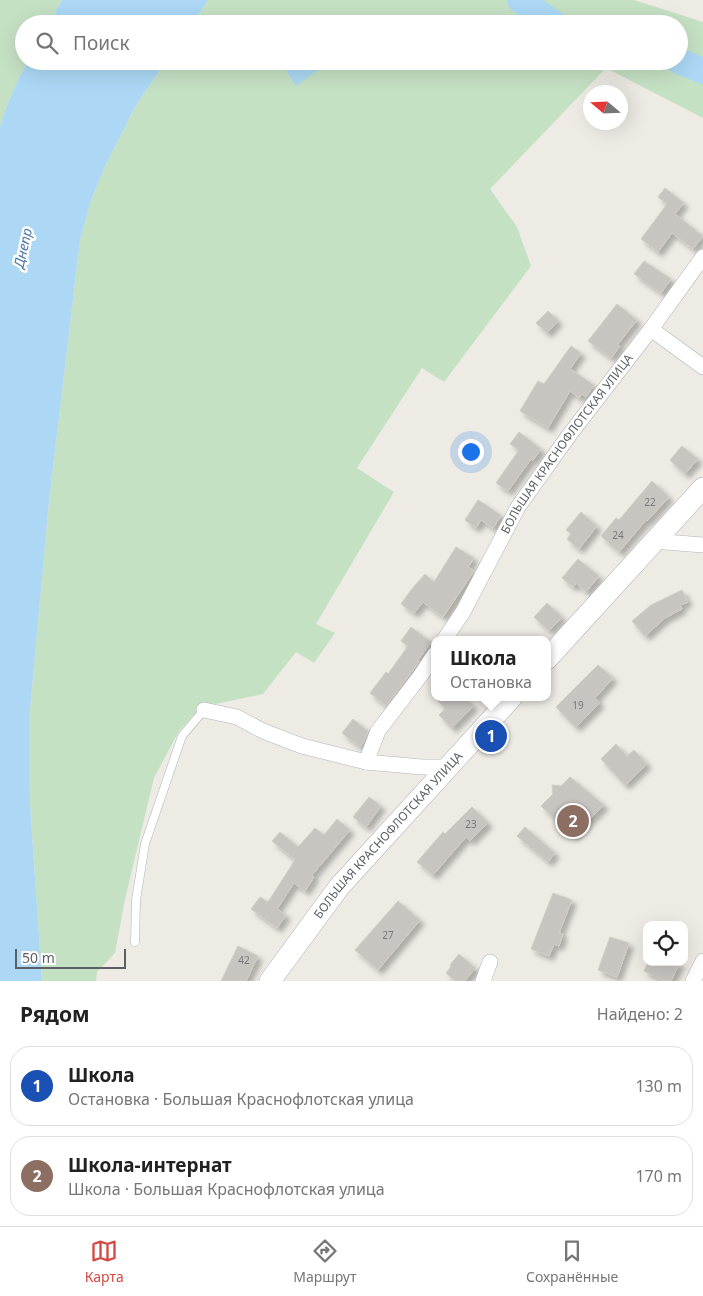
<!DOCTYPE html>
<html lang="ru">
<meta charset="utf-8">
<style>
body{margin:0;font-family:"Noto Sans",sans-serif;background:#f6f6f6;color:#222}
.controls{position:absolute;right:15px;bottom:15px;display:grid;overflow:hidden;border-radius:10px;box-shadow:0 5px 20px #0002}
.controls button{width:45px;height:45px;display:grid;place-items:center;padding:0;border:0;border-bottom:1px solid #e0e0e0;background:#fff;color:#222;font:25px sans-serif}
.compass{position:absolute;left:583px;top:85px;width:45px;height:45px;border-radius:50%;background:#fff;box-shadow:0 5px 20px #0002;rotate:289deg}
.scale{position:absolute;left:15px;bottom:12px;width:111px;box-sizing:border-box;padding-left:5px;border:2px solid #5c5f63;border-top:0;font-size:14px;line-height:18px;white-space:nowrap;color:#5c5f63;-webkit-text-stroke:4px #fff;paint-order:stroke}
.you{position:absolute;left:470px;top:451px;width:18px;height:18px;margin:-12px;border:4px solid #fff;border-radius:50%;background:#1a73e8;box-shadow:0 0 0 8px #1a73e833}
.badge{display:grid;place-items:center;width:32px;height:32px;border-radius:50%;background:#d44943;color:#fff;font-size:16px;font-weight:700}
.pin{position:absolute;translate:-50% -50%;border:2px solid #fff;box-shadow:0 1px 5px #0006}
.popup{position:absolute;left:431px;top:636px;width:120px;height:65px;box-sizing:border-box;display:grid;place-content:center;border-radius:10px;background:#fff;filter:drop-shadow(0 1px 4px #0005);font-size:16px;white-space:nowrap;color:#767676}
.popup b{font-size:19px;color:#222}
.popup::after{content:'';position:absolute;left:50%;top:100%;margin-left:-10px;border:10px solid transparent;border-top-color:#fff}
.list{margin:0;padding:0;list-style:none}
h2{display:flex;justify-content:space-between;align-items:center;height:65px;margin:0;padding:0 20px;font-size:21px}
h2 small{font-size:16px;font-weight:400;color:#767676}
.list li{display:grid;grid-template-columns:32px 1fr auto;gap:15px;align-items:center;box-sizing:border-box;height:80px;margin:0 10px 10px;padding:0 10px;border:1px solid #e0e0e0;border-radius:20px}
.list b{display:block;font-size:19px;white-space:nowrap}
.list p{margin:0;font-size:16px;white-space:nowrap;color:#767676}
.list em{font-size:16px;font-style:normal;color:#767676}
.icon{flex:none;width:28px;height:28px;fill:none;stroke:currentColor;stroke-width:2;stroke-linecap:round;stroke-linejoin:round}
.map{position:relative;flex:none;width:703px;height:981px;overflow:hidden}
.search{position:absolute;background:#fff;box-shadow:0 5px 20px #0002;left:15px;right:15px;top:15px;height:55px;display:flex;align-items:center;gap:12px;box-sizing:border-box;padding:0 18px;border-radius:28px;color:#767676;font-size:19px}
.sheet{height:245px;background:#fff}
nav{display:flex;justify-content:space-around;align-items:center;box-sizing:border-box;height:70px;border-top:1px solid #e0e0e0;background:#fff;font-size:14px;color:#767676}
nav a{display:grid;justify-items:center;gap:2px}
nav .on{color:#d44943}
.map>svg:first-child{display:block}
.green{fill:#c5e1c4}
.water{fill:#acd8f5}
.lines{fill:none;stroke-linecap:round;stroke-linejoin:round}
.river{stroke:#acd8f5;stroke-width:26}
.building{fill:#c8c5c1;stroke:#d1ccc3;filter:url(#shadow)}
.service-casing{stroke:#b1b4b8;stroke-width:9}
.minor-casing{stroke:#b1b4b8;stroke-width:16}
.secondary-casing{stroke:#b1b3b7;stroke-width:22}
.service{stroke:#fff;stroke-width:8}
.minor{stroke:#fff;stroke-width:15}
.secondary{stroke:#fff;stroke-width:21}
.labels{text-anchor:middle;stroke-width:5;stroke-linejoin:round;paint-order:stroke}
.number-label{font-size:10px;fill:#77787a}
.street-label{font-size:12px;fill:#5c5f63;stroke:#fff}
.water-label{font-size:14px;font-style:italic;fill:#4c7aa5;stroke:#fff}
</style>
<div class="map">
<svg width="703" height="981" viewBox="0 0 703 981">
<defs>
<filter id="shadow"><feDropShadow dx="4.5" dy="4.5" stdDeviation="2.5" flood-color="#0004"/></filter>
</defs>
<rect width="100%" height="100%" fill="#edebe4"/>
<g class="green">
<path d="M0,0h62l-13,24h-25v37h4c-12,21 -21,43 -28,66z"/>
<path d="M208,0h426l69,22v96l-97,-50 -116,121 27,38 14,39 -87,116 -22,-14 -65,100 37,24 -78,132 19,9 -21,30 -18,-11 -33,42 -62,13 -22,24 -25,47 -29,121 -10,54 -18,19 -1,9h-54l-12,-177 -1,-83 20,-220 31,-261 11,-40 14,-34 31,-61 30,-44h513v-37h-487z"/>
</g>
<g class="water">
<path d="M62,0h146l-16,24h-143z"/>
<path d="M28,61h138l-30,44 -31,61 -14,34 -11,40 -31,261 -20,220 1,83 12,177h-42v-854c7,-23 16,-45 28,-66z"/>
<path d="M293,61h37l-34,25 -12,-19z"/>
</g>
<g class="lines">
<g class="river">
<path d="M520,0l35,24"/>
<path d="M679,61l24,10"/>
</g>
</g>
<g class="building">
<path d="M665,188l19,15 -9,11 28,22 -10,13 -21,-16 -14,19 -17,-13 26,-35 -9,-7z"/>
<path d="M644,261l27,18 -10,14 -27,-19z"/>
<path d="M617,304l20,16 -19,24 2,2 -9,12 -23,-17z"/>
<path d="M548,311l10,10 -11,12 -11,-10z"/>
<path d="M571,346l10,7 -11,16 24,16 -8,12 -4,-3 -3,4 -9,-7 -22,37 -28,-17 18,-30 6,3z"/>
<path d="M519,432l22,17 -8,11 -2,-1 -23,32 -12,-8 23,-33 -9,-6z"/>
<path d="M682,446l16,13 -13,15 -15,-14z"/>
<path d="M652,481l17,16 -22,24 -1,-1 -27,32 -18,-16 15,-18 3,2z"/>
<path d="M478,500l23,15 -8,13 -12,-8 -5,8 -11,-8z"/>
<path d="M581,512l16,14 -18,23 -12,-10 4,-5 -5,-4z"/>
<path d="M456,547l18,11 -6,9 6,4 -31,46 -20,-15 -9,11 -13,-9 10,-14 14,-16 9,8z"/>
<path d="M578,559l21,17 -13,16 -10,-9 -3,4 -11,-9z"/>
<path d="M682,590l6,12 -8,3 2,4 -17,9 -20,18 -13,-15 19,-16z"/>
<path d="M547,603l15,14 -13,14 -15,-14z"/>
<path d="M411,627l20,15 -13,18 1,1 -6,9 -27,36 -16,-13 16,-21 2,2 20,-28 -7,-5z"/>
<path d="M598,665l15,13 -18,20 5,5 -24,24 -20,-20z"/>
<path d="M435,697h29l10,9 -22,22 -13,-13 6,-6z"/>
<path d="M353,719l15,12 -5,12 -3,4 -18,-14z"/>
<path d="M616,744l11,12 7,-6 13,14 -22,21 -24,-26z"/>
<path d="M570,777l34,28 -31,31 -32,-30 12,-12 -1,-9 9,1z"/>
<path d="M369,797l12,9 -15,21 -13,-10z"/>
<path d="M472,807l16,16 -18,18 -4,-4 -33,38 -16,-13 26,-30 2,2z"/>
<path d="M337,819l13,11 -38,45 2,2 -9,14 -11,-8 -17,26 9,6 -9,13 -26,-19 9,-12 8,5 27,-42 -23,-19 8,-9 18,15 17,-19 9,7z"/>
<path d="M525,827l30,26 -7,9 -31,-26z"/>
<path d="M553,893l19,7 -13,33 4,1 -4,12 -5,-2 -5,12 -18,-7z"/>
<path d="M398,901l22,19 -42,50 -23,-20z"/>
<path d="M610,937l19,6 -12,34 -19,-7z"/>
<path d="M238,946l20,10 -12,25h-25z"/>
<path d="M459,954l16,14 -10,13h-10l-9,-8 5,-6 -1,-2z"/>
<path d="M648,962h32l-9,19h-6l-21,-10z"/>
</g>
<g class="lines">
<defs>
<path id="service" d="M135,942l1,-42 9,-56 37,-108 22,-26"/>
<g id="minor">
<path d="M651,329l52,38"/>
<path d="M653,541l50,4"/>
<path id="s1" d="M444,640l19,-28 55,-105 52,-73 81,-105 52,-72"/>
<path d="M204,710l33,7 26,14 39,15 64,16 56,5h27"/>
<path d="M366,762l12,-31 43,-56 14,-21"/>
<path d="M483,981l7,-19"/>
<path d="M693,981l10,-20"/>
</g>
<g id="secondary">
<path d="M547,659l156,-171"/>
<path id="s2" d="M270,981l69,-94 173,-190"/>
</g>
</defs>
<use href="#service" class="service-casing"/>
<use href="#minor" class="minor-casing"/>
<use href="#secondary" class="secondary-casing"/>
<use href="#service" class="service"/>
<use href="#minor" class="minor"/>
<use href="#secondary" class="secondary"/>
</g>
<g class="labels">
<g class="number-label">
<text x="650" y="506">22</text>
<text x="618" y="539">24</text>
<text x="578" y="709">19</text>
<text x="471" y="828">23</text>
<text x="388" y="939">27</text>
<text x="244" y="964">42</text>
</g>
<g class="street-label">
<text dy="4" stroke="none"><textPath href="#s1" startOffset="232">БОЛЬШАЯ КРАСНОФЛОТСКАЯ УЛИЦА</textPath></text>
<text dy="4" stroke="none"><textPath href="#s2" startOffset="188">БОЛЬШАЯ КРАСНОФЛОТСКАЯ УЛИЦА</textPath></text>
</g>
<g class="water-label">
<text transform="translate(23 248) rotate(-77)" y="5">Днепр</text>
</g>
</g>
</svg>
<div class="controls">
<button><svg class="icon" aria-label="locate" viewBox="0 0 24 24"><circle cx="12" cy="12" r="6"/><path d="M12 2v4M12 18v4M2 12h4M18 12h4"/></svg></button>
</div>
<svg class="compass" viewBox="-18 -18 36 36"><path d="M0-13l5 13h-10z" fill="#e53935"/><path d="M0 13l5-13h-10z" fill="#767676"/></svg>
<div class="scale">50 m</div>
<div class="you"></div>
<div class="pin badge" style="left:491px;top:736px;background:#1a4fb4">1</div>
<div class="popup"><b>Школа</b>Остановка</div>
<div class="pin badge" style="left:573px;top:821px;background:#8d6e63">2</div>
<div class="search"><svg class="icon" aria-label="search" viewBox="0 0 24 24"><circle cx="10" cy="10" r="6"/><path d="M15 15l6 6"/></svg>Поиск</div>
</div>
<section class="sheet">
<h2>Рядом<small>Найдено: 2</small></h2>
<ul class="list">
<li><span class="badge" style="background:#1a4fb4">1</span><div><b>Школа</b><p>Остановка · Большая Краснофлотская улица</p></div><em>130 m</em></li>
<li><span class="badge" style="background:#8d6e63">2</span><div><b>Школа-интернат</b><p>Школа · Большая Краснофлотская улица</p></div><em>170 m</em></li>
</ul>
</section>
<nav>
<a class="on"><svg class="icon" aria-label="map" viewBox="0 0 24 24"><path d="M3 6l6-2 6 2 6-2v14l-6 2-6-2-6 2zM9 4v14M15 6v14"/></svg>Карта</a>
<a><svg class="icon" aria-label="directions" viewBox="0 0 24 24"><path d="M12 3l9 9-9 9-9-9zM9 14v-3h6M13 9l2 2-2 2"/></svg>Маршрут</a>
<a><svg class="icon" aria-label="saved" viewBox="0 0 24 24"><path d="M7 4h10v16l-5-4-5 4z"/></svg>Сохранённые</a>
</nav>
